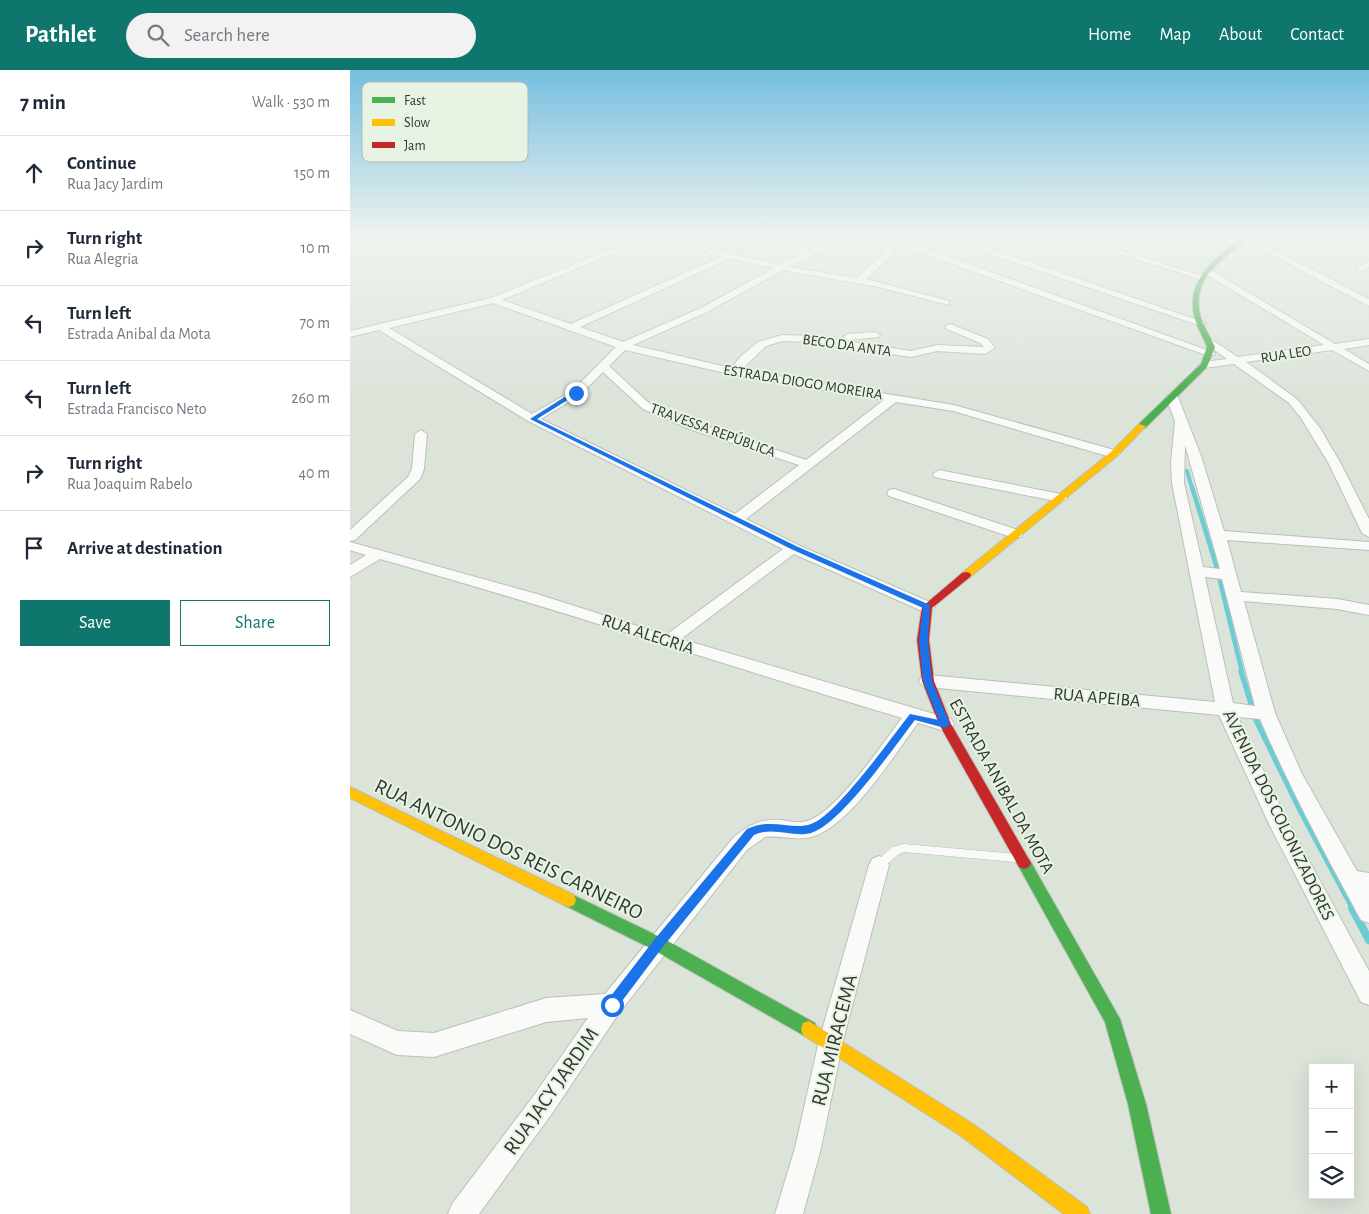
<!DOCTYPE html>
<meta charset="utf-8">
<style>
body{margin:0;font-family:"Alegreya Sans",sans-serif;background:#f2f2f3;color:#1f2937}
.controls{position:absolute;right:15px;bottom:15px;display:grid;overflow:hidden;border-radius:0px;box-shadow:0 5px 20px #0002}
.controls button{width:45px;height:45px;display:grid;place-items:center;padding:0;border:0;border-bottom:1px solid #e0e1e3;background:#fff;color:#1f2937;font:25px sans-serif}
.stop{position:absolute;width:15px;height:15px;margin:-11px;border:4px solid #1a73e8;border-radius:50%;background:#fff}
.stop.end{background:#1a73e8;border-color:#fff;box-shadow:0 1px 5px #0008}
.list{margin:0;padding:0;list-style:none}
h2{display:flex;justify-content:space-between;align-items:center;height:65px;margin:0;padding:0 20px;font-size:21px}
h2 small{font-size:16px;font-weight:400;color:#747a83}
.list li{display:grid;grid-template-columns:32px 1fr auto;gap:15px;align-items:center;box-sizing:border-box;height:75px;padding:0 20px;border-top:1px solid #e0e1e3}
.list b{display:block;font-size:19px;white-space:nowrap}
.list p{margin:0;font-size:16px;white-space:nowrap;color:#747a83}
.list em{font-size:16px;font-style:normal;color:#747a83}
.actions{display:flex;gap:10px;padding:15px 20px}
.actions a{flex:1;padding:11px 0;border:1px solid #0f766e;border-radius:0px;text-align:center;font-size:18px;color:#0f766e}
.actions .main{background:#0f766e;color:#fff}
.icon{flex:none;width:28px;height:28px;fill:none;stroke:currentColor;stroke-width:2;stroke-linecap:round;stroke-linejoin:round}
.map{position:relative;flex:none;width:1019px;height:1144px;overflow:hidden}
header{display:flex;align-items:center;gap:30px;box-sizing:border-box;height:70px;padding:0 25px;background:#0f766e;color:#fff}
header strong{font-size:24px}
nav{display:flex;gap:28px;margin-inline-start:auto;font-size:18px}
.search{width:350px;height:45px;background:#f2f2f3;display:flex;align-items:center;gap:12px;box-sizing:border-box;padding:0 18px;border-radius:28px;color:#747a83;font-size:19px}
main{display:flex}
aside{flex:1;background:#fff}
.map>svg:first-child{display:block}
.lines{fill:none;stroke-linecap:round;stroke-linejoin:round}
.stream-far3{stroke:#6bcdd3;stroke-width:4}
.stream-far2{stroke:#6bcdd3;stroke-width:4.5}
.stream-far1{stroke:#6bcdd3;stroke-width:5.5}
.stream{stroke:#6bcdd3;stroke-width:8}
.lane-casing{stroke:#bac0b9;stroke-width:1}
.street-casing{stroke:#bac0b9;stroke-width:2}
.fast-casing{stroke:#bac0b9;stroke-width:2}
.slow-casing{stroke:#bac0b9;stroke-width:2}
.jam-casing{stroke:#bac0b9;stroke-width:2}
.lane{fill:#fafbf9;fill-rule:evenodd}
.street{fill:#fafbf9;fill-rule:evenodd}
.fast{fill:#4caf50;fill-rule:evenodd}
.slow{fill:#ffc107;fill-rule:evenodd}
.jam{fill:#c62828;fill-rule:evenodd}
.route{fill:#1a73e8}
.labels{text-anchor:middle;stroke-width:4;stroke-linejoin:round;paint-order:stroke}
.far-street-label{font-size:15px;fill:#323731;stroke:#e7f4e4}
.street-label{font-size:18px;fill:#323731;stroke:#e7f4e4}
.near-street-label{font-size:21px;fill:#323731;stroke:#e7f4e4}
.key{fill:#e7f4e4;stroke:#b1bbae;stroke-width:1}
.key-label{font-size:14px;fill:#323731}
</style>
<header>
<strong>Pathlet</strong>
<div class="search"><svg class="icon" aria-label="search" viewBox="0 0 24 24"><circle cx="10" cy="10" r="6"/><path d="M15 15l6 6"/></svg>Search here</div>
<nav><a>Home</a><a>Map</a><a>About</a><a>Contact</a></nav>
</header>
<main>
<aside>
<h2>7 min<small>Walk · 530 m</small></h2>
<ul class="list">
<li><svg class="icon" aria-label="ahead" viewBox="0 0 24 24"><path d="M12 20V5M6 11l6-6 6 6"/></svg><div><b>Continue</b><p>Rua Jacy Jardim</p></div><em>150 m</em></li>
<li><svg class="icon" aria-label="right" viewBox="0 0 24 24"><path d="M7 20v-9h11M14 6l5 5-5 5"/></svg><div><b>Turn right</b><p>Rua Alegria</p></div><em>10 m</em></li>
<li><svg class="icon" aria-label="left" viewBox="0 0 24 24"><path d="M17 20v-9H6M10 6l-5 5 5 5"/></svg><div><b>Turn left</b><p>Estrada Anibal da Mota</p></div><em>70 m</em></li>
<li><svg class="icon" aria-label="left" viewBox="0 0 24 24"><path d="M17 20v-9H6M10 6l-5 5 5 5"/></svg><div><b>Turn left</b><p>Estrada Francisco Neto</p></div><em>260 m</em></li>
<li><svg class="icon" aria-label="right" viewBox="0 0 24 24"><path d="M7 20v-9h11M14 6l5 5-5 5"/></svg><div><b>Turn right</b><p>Rua Joaquim Rabelo</p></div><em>40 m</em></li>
<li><svg class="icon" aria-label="arrive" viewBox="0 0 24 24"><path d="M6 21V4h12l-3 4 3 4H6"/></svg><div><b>Arrive at destination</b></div></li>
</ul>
<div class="actions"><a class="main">Save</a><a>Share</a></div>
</aside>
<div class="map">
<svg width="1019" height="1144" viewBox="0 0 1019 1144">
<rect width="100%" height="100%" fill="#dce4da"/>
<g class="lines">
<path class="stream-far3" d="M837,401l5,17"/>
<path class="stream-far2" d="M842,417l24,78 26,107"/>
<path class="stream-far1" d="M891,601l15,49 45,92 52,97"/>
<path class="stream" d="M1002,838l17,32"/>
<defs>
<path id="lane" d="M554,774l112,10 3,1 2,3 -2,3 -3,1 -112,-10c-11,3 -18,18 -28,16l-2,-3 2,-3 16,-15z"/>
<g id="street">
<path d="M40,165h12l-52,16v-5z"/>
<path d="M209,165h11l-15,6 -4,-2z"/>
<path d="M252,165h11l-10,4 -4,-2z"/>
<path d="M296,165h10l-154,65 69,24 149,-67 -15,-5 34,-17h10l-32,16 63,14 23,-13 -46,-17h11l42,14c9,-4 19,-11 29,-14 21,-6 42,11 63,6l61,-6 -3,3 246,85 -8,2 -249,-85 -35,4 301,109 -1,2h-8l-304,-109 -36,33 83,22v4l-71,-18 -95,-17 -76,42 -74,33 98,23 10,-12 17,-14 24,-7 30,1 99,15 26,-6 47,2 -4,-4 -33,-14 -2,-2 5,-3 38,15 7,9 -10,6 -48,-3 -26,6 -99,-15 -29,-1 -17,5 -25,24 213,35 164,46 2,3 -6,4 -161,-47 -57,-9 -150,117 52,26 134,58 3,4 -8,5 -5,-1 -128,-57 -113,85 270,80 3,5 -3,5 -6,2 -27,-8c-24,32 -68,104 -107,114 -15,4 -31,-2 -46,0l-18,13 -128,163 -66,99 -74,102h-31l4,-10 83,-110 53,-76 -42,4 -112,35 -37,-2 -47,-21v-24l48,21 36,2 112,-35 59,-4 128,-156c14,-12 28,-20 48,-18 8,1 18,4 26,1 29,-8 76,-78 95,-103 -175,-52 -347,-110 -522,-159l-30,18v-12l16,-10 -16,-5v-8l187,52 129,41 117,-86 -255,-128 -149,-91 -29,7v-6l141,-33zM496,168l44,9 -33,31 -68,-11zM379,189l45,9 -73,40 -78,34 -43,-15zM143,233l123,44 -44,44 -40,23 -143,-86zM275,280l109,25 150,25 -78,60 -106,-36 -49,-19 -42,-39zM253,302l40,37 49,21 107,35 -64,49 -194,-95 39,-24z"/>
<path d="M709,165h11l136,42 -7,2z"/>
<path d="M874,165l24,1 121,63v7l-126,-66z"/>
<path d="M1019,191v6l-9,5 -4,-3z"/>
<path d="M857,198l128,76 34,-5v6l-25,4 25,15v7l-37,-21 -86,12 51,37 23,29 21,36 28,55v18l-7,-4 -33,-69 -28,-46 -12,-15 -55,-39 -30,4 -5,-3 5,-3 23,-3 -22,-16v-4l4,-1 29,19 86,-12 -120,-72 -1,-2z"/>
<path d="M525,262l5,3 -1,2 -31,3 -5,-3 5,-3z"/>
<path d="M822,324l6,3 23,59 23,75 145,11v8l-142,-10 14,52 96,7 32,6v10l-32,-6 -93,-8 31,112 27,61 55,97 12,2v50l-8,-3c-36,-66 -71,-132 -101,-201l-22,-2 49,103 82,151v34l-8,-3 -92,-178 -50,-109 -291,-28 -6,-2 -3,-4 3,-4 6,-2 287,27 -43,-219 -1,-20 4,-42 -9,-24zM835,375l35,124 -17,-2 -19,-84zM855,507l17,2 33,127 -22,-3z"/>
<path d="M71,360l6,4 -3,35 -4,10 -65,61 -5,1v-11l58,-53 4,-8 3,-35z"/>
<path d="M589,400l122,24 7,4 -7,4 -127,-25 -1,-3z"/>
<path d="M544,419l127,42 2,3 -2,3h-10l-122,-41 -2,-3 2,-3z"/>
<path d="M529,786l7,3 3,6 -46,176 -22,107 -18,66h-28l20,-66 24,-107 50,-176 3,-6z"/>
</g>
<g id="fast">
<path d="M896,165h6c-25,23 -61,39 -52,80 3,11 10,21 15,32l-8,20 -62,61h-6v-4l62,-60 6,-17c-4,-11 -11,-21 -13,-32 -8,-38 26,-61 52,-80z"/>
<path d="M674,787l5,2 91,160 26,85 25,110h-20l-23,-110 -23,-82 -86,-155 -2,-4 2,-4z"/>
<path d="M219,823l95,46 151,84 2,6 -2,6 -6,2 -6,-2 -151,-86 -88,-44 -2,-5 2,-5z"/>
</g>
<g id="slow">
<path d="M1015,165h4v2l-3,-1z"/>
<path d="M789,354l7,2 -29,30 -147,121h-8l-1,-2 1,-2 149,-121z"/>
<path d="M0,717l224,108 2,5 -2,5 -5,2 -5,-2 -214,-107z"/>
<path d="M459,951l164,103 114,83 3,7h-26l-103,-78 -158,-101 -2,-6 2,-6z"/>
</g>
<path id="jam" d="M616,502l4,1 1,2 -1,2 -38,31 -3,32 5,41 17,43 80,139 -2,4 -5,2 -5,-2 -80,-143 -17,-43 -5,-41 5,-33 40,-34z"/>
</defs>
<use href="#lane" class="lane-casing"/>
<use href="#street" class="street-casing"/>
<use href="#fast" class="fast-casing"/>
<use href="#slow" class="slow-casing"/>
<use href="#jam" class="jam-casing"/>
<use href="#lane" class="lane"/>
<use href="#street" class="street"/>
<use href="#fast" class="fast"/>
<use href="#slow" class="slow"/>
<use href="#jam" class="jam"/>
</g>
<linearGradient id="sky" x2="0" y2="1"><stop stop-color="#76bee0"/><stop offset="0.51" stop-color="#eff3ee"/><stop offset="1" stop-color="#eff3ee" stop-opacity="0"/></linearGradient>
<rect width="1019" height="325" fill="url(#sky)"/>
<path class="route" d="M224,321l5,2 -42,26 259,127 134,59 -2,35 4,41 18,43 -5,4 -30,-8c-21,27 -74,104 -104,113 -18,5 -38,-7 -57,2l-92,113 -46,61 -4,2 -5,-2v-8l47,-61 93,-111c25,-12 45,2 64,-5 25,-8 80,-86 99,-110l29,6 -16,-39 -4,-41 4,-32 -132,-59 -261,-130z"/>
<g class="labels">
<g class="far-street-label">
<text transform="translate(497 275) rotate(8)" y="5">BECO DA ANTA</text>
<text transform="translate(936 284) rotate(-9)" y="5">RUA LEO</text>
<text transform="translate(453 312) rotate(9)" y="5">ESTRADA DIOGO MOREIRA</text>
<text transform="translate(363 360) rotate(20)" y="5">TRAVESSA REPÚBLICA</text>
</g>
<g class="street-label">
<text transform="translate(298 564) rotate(18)" y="6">RUA ALEGRIA</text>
<text transform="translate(747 627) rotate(5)" y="6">RUA APEIBA</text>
<text transform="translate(652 716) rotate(61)" y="6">ESTRADA ANIBAL DA MOTA</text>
<text transform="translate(929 745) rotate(64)" y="6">AVENIDA DOS COLONIZADORES</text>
</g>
<g class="near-street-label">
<text transform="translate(159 779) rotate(26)" y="7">RUA ANTONIO DOS REIS CARNEIRO</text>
<text transform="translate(484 970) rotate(-76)" y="7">RUA MIRACEMA</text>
<text transform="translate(201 1021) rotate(-55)" y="7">RUA JACY JARDIM</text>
</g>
</g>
<rect x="12" y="12" width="166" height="80" rx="8" class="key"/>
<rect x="22" y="27" width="23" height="6" fill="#4caf50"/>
<rect x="22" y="49" width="23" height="7" fill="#ffc107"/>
<rect x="22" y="72" width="23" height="6" fill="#c62828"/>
<g class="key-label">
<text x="54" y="35">Fast</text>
<text x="54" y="57">Slow</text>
<text x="54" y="80">Jam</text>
</g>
</svg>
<div class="controls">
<button>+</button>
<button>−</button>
<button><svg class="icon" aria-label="layers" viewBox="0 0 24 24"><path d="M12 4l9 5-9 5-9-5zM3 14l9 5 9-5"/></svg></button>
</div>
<div class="stop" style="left:262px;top:935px"></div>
<div class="stop end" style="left:226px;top:323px"></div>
</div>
</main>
